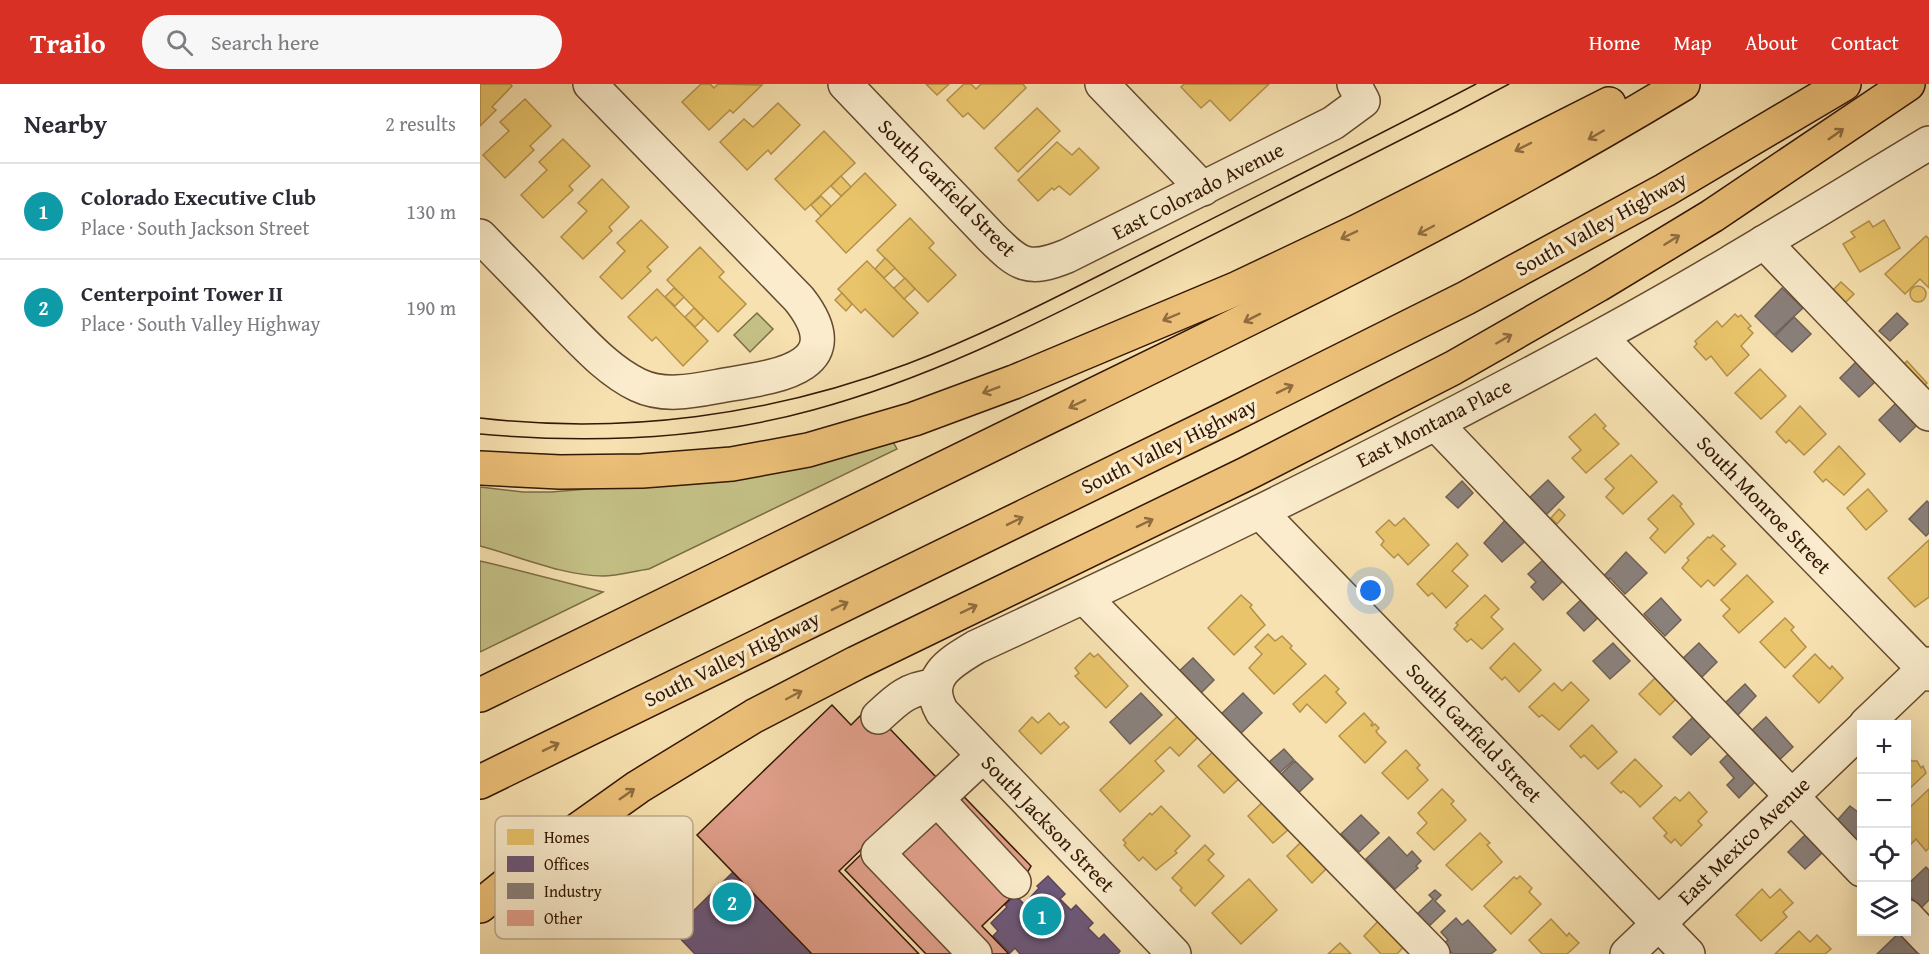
<!DOCTYPE html>
<meta charset="utf-8">
<style>
body{margin:0;font-family:"Gentium Book Plus",serif;background:#f7f7f7;color:#2b2b33}
.controls{position:absolute;right:18px;bottom:18px;display:grid;overflow:hidden;border-radius:0px;box-shadow:0 6px 24px #0002}
.controls button{width:54px;height:54px;display:grid;place-items:center;padding:0;border:0;border-bottom:2px solid #e1e1e2;background:#fff;color:#2b2b33;font:30px sans-serif}
.you{position:absolute;left:891px;top:507px;width:21px;height:21px;margin:-15px;border:4px solid #fff;border-radius:50%;background:#1a73e8;box-shadow:0 0 0 9px #1a73e833}
.badge{display:grid;place-items:center;width:39px;height:39px;border-radius:50%;background:#d93025;color:#fff;font-size:20px;font-weight:700}
.pin{position:absolute;translate:-50% -50%;border:3px solid #fff;box-shadow:0 2px 6px #0006}
.list{margin:0;padding:0;list-style:none}
h2{display:flex;justify-content:space-between;align-items:center;height:78px;margin:0;padding:0 24px;font-size:26px}
h2 small{font-size:20px;font-weight:400;color:#7c7c81}
.list li{display:grid;grid-template-columns:39px 1fr auto;gap:18px;align-items:center;box-sizing:border-box;height:96px;padding:0 24px;border-top:2px solid #e1e1e2}
.list b{display:block;font-size:22px;white-space:nowrap}
.list p{margin:0;font-size:20px;white-space:nowrap;color:#7c7c81}
.list em{font-size:20px;font-style:normal;color:#7c7c81}
.icon{flex:none;width:33px;height:33px;fill:none;stroke:currentColor;stroke-width:2;stroke-linecap:round;stroke-linejoin:round}
.map{position:relative;flex:none;width:1449px;height:870px;overflow:hidden}
header{display:flex;align-items:center;gap:36px;box-sizing:border-box;height:84px;padding:0 30px;background:#d93025;color:#fff}
header strong{font-size:28px}
nav{display:flex;gap:33px;margin-inline-start:auto;font-size:21px}
.search{width:420px;height:54px;background:#f7f7f7;display:flex;align-items:center;gap:15px;box-sizing:border-box;padding:0 21px;border-radius:33px;color:#7c7c81;font-size:22px}
main{display:flex}
aside{flex:1;background:#fff}
.map>svg:first-child{display:block}
.green{fill:#c4c186;stroke:#7c6c45;stroke-width:1.5}
.homes{fill:#e9c46a;stroke:#b3904b;stroke-width:1.5}
.offices{fill:#6d597a;stroke:#5c4557;stroke-width:1.5}
.industry{fill:#8a817c;stroke:#706158;stroke-width:1.5}
.building{fill:#e2a08c;stroke:#341704;stroke-width:1.5}
.lines{fill:none;stroke-linecap:round;stroke-linejoin:round}
.minor-casing{stroke:#654a2f;stroke-width:36}
.highway-casing{stroke:#341704;stroke-width:36}
.minor{stroke:#faeccc;stroke-width:33}
.highway{stroke:#ecc078;stroke-width:33}
.tram{stroke:#341704;stroke-width:1.5}
.oneway{stroke:#906c3e}
.labels{text-anchor:middle;stroke-width:6;stroke-linejoin:round;paint-order:stroke}
.street-label{font-size:21px;fill:#341704;stroke:#faeccc}
.key{fill:#faeccc;stroke:#bfac90;stroke-width:1.5}
.key-label{font-size:16px;fill:#341704}
</style>
<header>
<strong>Trailo</strong>
<div class="search"><svg class="icon" aria-label="search" viewBox="0 0 24 24"><circle cx="10" cy="10" r="6"/><path d="M15 15l6 6"/></svg>Search here</div>
<nav><a>Home</a><a>Map</a><a>About</a><a>Contact</a></nav>
</header>
<main>
<aside>
<h2>Nearby<small>2 results</small></h2>
<ul class="list">
<li><span class="badge" style="background:#0f9aa8">1</span><div><b>Colorado Executive Club</b><p>Place · South Jackson Street</p></div><em>130 m</em></li>
<li><span class="badge" style="background:#0f9aa8">2</span><div><b>Centerpoint Tower II</b><p>Place · South Valley Highway</p></div><em>190 m</em></li>
</ul>
</aside>
<div class="map">
<svg width="1449" height="870" viewBox="0 0 1449 870">
<rect width="100%" height="100%" fill="#f7e1b0"/>
<filter id="stains"><feTurbulence type="fractalNoise" baseFrequency=".00333" numOctaves="4"/><feColorMatrix values="0 0 0 0 .2 0 0 0 0 .09 0 0 0 0 .02 0 0 0 .5 -.17"/></filter>
<radialGradient id="worn" r=".72"><stop offset=".6" stop-color="#630" stop-opacity="0"/><stop offset="1" stop-color="#630" stop-opacity=".3"/></radialGradient>
<g class="green">
<path d="M277,229l16,16 -23,23 -16,-17z"/>
<path d="M412,356l5,9 -248,120c-15,2 -31,7 -46,7 -39,0 -85,-20 -123,-30v-59l43,5h28l72,-6z"/>
<path d="M0,477l13,3 110,28 -123,60z"/>
</g>
<g class="homes">
<path d="M0,0h30l2,2 -20,21 4,3 -16,16z"/>
<path d="M221,0h9l4,4 4,-4 44,1 -29,28 -3,-3 -21,20 -27,-28z"/>
<path d="M446,0h23l-12,11z"/>
<path d="M484,0h7l5,5 5,-5h42l3,4 -42,41 -16,-16 -5,4 -16,-17z"/>
<path d="M704,0h85l-39,37 -20,-21 -9,8 -20,-21z"/>
<path d="M45,15l26,27 -21,20 4,4 -29,28 -22,-23 26,-24 -9,-9z"/>
<path d="M298,19l22,22 -29,29 -3,-4 -21,20 -27,-28 24,-23 9,8z"/>
<path d="M557,24l23,23 -42,41 -23,-24z"/>
<path d="M344,47l31,32 -50,47 -30,-31z"/>
<path d="M83,55l27,27 -21,20 4,4 -30,28 -22,-23 26,-25 -8,-8z"/>
<path d="M577,58l15,13 7,-7 20,20 -29,27 -11,-9 -5,4 -2,-2 -14,13 -20,-21z"/>
<path d="M385,89l31,32 -50,48 -30,-32z"/>
<path d="M361,92l10,11 -10,9 -10,-10z"/>
<path d="M122,95l27,28 -20,20 3,4 -29,28 -22,-22 26,-26 -9,-8z"/>
<path d="M341,112l10,10 -10,10 -10,-11z"/>
<path d="M430,134l24,25 -5,5 27,27 -28,27 -51,-52z"/>
<path d="M161,136l27,27 -21,20 4,4 -29,28 -22,-22 25,-26 -8,-8z"/>
<path d="M1404,136l16,28 -40,24 -17,-28 12,-7 -4,-5 18,-11 4,6z"/>
<path d="M1446,152l3,3v49l-9,-9 -15,15 -20,-20z"/>
<path d="M220,163l24,25 -5,5 27,27 -28,28 -51,-52z"/>
<path d="M405,174l10,10 -11,10 -9,-9z"/>
<path d="M387,177l51,52 -25,24 -28,-28 -4,4 -23,-24z"/>
<path d="M425,194l10,11 -11,10 -10,-11z"/>
<path d="M1361,198l13,12 -11,11 -12,-13z"/>
<circle cx="1438" cy="210" r="8"/>
<path d="M194,204l10,9 -9,9 -10,-9z"/>
<path d="M177,205l51,52 -25,25 -27,-29 -4,4 -24,-24z"/>
<path d="M362,209l10,11 -6,7 -11,-11z"/>
<path d="M214,224l10,10 -9,9 -10,-10z"/>
<path d="M1255,230l3,3 3,-2 10,11 -3,2 5,5 -12,13 8,9 -22,21 -16,-20 -5,4 -12,-13 3,-3 -2,-3 22,-20 5,6z"/>
<path d="M1427,277l20,22 -7,7 -20,-21z"/>
<path d="M1280,285l26,27 -25,23 -26,-26z"/>
<path d="M1320,322l26,28 -22,21 -15,-15 -3,3 -10,-11z"/>
<path d="M1115,330l11,12 -3,2 16,16 -33,29 -14,-15 9,-8 -12,-13z"/>
<path d="M1359,362l26,28 -21,21 -18,-16 -3,3 -9,-10z"/>
<path d="M1151,371l26,27 -34,32 -17,-17 8,-9 -9,-9z"/>
<path d="M1388,405l19,22 -21,19 -19,-22z"/>
<path d="M1193,411l9,9 -2,2 14,18 -29,29 -15,-15 8,-9 -10,-10z"/>
<path d="M1079,425l6,6 -8,9 -6,-6z"/>
<path d="M924,434l25,27 -21,20 -10,-11 -4,4 -13,-13 3,-4 -8,-9 13,-12 6,6z"/>
<path d="M1233,451l12,11 -4,3 15,15 -22,22 -6,-6 -7,7 -19,-19 7,-8 -2,-2 21,-21 2,1z"/>
<path d="M1449,456v57l-14,10 -27,-29z"/>
<path d="M977,459l11,12 -16,16 16,15 -22,22 -14,-15 -4,3 -11,-12z"/>
<path d="M1267,491l26,27 -34,31 -16,-17 7,-7 -9,-9z"/>
<path d="M761,511l11,10 -2,2 15,18 -31,30 -26,-27z"/>
<path d="M1005,511l14,14 -8,8 12,12 -21,20 -11,-10 -4,3 -13,-13 4,-4 -2,-2z"/>
<path d="M1305,534l9,9 -3,3 15,17 -21,21 -25,-26z"/>
<path d="M788,550l7,7 7,-5 10,10 -2,2 16,16 -32,30 -25,-26 13,-14 -7,-7z"/>
<path d="M1034,559l27,27 -22,22 -14,-15 -3,3 -12,-12z"/>
<path d="M610,569l4,4 4,-3 30,32 -22,22 -31,-32 4,-3 -4,-5z"/>
<path d="M1335,570l15,15 2,-3 11,12 -24,25 -26,-27z"/>
<path d="M1180,589l21,21 -21,21 -21,-21z"/>
<path d="M845,591l14,14 -3,3 10,11 -20,20 -19,-19 -7,8 -7,-8z"/>
<path d="M1091,598l18,18 -30,30 -17,-15 -3,2 -10,-10 25,-24 8,8z"/>
<path d="M569,629l11,12 4,-3 5,5 -28,27 -22,-23 13,-14 6,6z"/>
<path d="M884,629l9,10 -2,2 1,1 3,-2 4,4 -3,3 2,3 8,8 -21,21 -26,-27z"/>
<path d="M700,630l20,21 -21,21 -9,-9 -15,14 9,10 -44,41 -20,-22z"/>
<path d="M1112,641l25,27 -19,17 -14,-14 -3,3 -11,-12z"/>
<path d="M740,661l26,27 -22,21 -26,-27z"/>
<path d="M926,666l14,15 -3,3 11,12 -20,19 -26,-26z"/>
<path d="M1426,672l6,5h5l4,7 2,-2 3,7 -20,19z"/>
<path d="M1155,675l27,27 -22,21 -8,-9 -9,-7 -2,2 -10,-10z"/>
<path d="M962,705l12,12 -3,3 15,16 -32,30 -17,-17 10,-10 -9,-10z"/>
<path d="M1449,705v59l-3,3 -10,-12 -7,7 -3,-2v-33z"/>
<path d="M1209,708l18,20 -9,9 4,4 -21,21 -6,-7 -4,4 -7,-7 3,-3 -14,-15 22,-21 5,4z"/>
<path d="M789,712l26,28 -22,19 -25,-27z"/>
<path d="M681,722l29,30 -15,15 2,2 -21,17 -13,-13 -4,4 -15,-16 2,-2 -3,-3 27,-27 2,2z"/>
<path d="M1000,749l10,10 -3,2 15,17 -30,28 -26,-25z"/>
<path d="M826,753l26,26 -20,20 -25,-27z"/>
<path d="M725,761l9,9 -6,6 16,16 -29,30 -15,-16 2,-2 -10,-10z"/>
<path d="M1040,792l12,12 -3,4 12,12 -30,30 -27,-28 30,-29 3,2z"/>
<path d="M769,795l28,31 -36,34 -29,-31z"/>
<path d="M1282,805l8,9 10,-9 13,14 -10,9 4,5 -26,24 -25,-26z"/>
<path d="M903,832l25,26 -11,12h-16l-17,-18z"/>
<path d="M1071,835l16,17 2,-3 10,10 -12,11h-25l-13,-14z"/>
<path d="M1319,847l11,11 7,-7 14,14 -6,5h-50z"/>
<path d="M860,859l11,11h-23z"/>
</g>
<g class="offices">
<path d="M253,788l79,82h-117l-22,-23z"/>
<path d="M568,792l17,18 -5,5 11,11 5,-5 17,18 -5,5 11,11 5,-5 16,17 -2,3h-98l-5,-6 -5,5 -17,-17 5,-5 -7,-8 16,-16 -2,-2 10,-10 9,9 15,-16 -2,-2z"/>
</g>
<g class="industry">
<path d="M1302,204l21,20 -29,27 -19,-19z"/>
<path d="M1417,229l11,11 -18,17 -11,-10z"/>
<path d="M1314,233l17,17 -19,18 -17,-16z"/>
<path d="M1378,276l19,20 -18,17 -19,-19z"/>
<path d="M1417,318l21,22 -18,18 -21,-22z"/>
<path d="M1068,396l16,17 -20,20 -17,-17z"/>
<path d="M982,397l11,12 -15,15 -12,-11z"/>
<path d="M1447,417l2,2v30l-3,3 -17,-17z"/>
<path d="M1029,432l21,21 -28,25 -18,-19z"/>
<path d="M1146,468l21,21 -22,21 -15,-16 -4,4 -4,-4z"/>
<path d="M1063,476l20,21 -20,19 -12,-13 5,-5 -8,-8z"/>
<path d="M1106,511l17,18 -19,18 -17,-18z"/>
<path d="M1181,514l20,22 -16,16 -21,-22z"/>
<path d="M1133,559l17,18 -20,18 -17,-18z"/>
<path d="M1219,559l18,19 -19,19 -19,-19z"/>
<path d="M713,574l21,22 -20,20 -21,-23z"/>
<path d="M1265,600l11,12 -19,20 -12,-13z"/>
<path d="M661,609l21,22 -32,29 -20,-22z"/>
<path d="M763,609l19,20 -26,25 -19,-20z"/>
<path d="M1214,632l18,19 -21,20 -18,-18z"/>
<path d="M1286,633l27,30 -19,18 -28,-29z"/>
<path d="M804,665l10,11 -17,15 -10,-11z"/>
<path d="M1251,667l28,27 -20,20 -12,-13 7,-7 -14,-16z"/>
<path d="M815,677l18,18 -20,19 -18,-18z"/>
<path d="M1370,722l12,9v30l-5,5 -24,-25z"/>
<path d="M881,731l18,18 -20,19 -18,-18z"/>
<path d="M1325,751l17,18 -17,16 -17,-17z"/>
<path d="M909,753l18,19 5,-5 9,10 -5,5 2,2 -23,21 -29,-30z"/>
<path d="M1446,783l3,3v30l-8,8 -15,-16v-6z"/>
<path d="M955,806l6,5 -6,6 10,10 -18,17 -12,-12 18,-17 -4,-4z"/>
<path d="M976,834l6,7 6,-5 28,30 -5,4h-38l-10,-10 5,-4 -7,-8z"/>
<path d="M1420,848l21,16 -6,6h-38z"/>
</g>
<g class="building">
<path d="M352,621l19,20 18,-18 67,70 -97,94 80,83h-107l-115,-119z"/>
<path d="M463,691l88,91 -16,28 -33,32 27,28h-83l-81,-84z"/>
</g>
<g class="lines">
<defs>
<g id="minor">
<path d="M365,0l146,153c28,28 37,35 76,19l266,-133 30,-22 -9,-17"/>
<path d="M622,0l101,105"/>
<path d="M0,152c26,27 53,54 79,82 24,24 48,52 79,67 29,14 63,4 93,-1 50,-8 120,-19 68,-85l-209,-215"/>
<path d="M1284,158l165,172"/>
<path d="M1120,253l329,337"/>
<path d="M956,340l426,446"/>
<path d="M780,428l428,442"/>
<path d="M604,513l349,357"/>
<path d="M398,633c19,-18 29,-28 56,-31"/>
<path d="M1386,640l63,-60"/>
<path d="M457,715l46,-43"/>
<path d="M1426,832l23,24"/>
<path d="M495,870l-97,-101 59,-54 77,83"/>
<path d="M694,870l-232,-242c-19,-34 7,-49 34,-65 210,-97 418,-199 621,-309 113,-61 222,-129 332,-195"/>
<path d="M1147,870l235,-225"/>
</g>
<g id="highway">
<path d="M0,384l80,4 82,-1 90,-7 76,-14 106,-31 100,-37 224,-94 118,-56 253,-128"/>
<path d="M0,611c185,-90 370,-181 554,-271 220,-107 440,-213 649,-340"/>
<path d="M0,698l746,-364 240,-120 199,-108 179,-106"/>
<path d="M0,822l68,-55 90,-64 116,-71 102,-53 390,-189 207,-106 145,-83 114,-69 196,-132"/>
</g>
</defs>
<use href="#minor" class="minor-casing"/>
<use href="#highway" class="highway-casing"/>
<use href="#minor" class="minor"/>
<use href="#highway" class="highway"/>
<g class="tram">
<path d="M0,334c145,17 291,-3 427,-54 87,-33 170,-78 253,-119 105,-53 211,-106 316,-161"/>
<path d="M0,350c112,10 224,6 333,-24 115,-31 219,-84 324,-137 106,-54 212,-108 319,-161l53,-28"/>
</g>
</g>
<defs><path id="oneway-shaft" d="M-6 0H5M1.5-3L5.5 0L1.5 3" fill="none" stroke-width="1.6" stroke-linecap="round" stroke-linejoin="round" transform="scale(1.5)"/></defs>
<g class="oneway">
<use href="#oneway-shaft" transform="translate(1356 50) rotate(-35)"/>
<use href="#oneway-shaft" transform="translate(1116 51) rotate(150)"/>
<use href="#oneway-shaft" transform="translate(1043 63) rotate(153)"/>
<use href="#oneway-shaft" transform="translate(946 146) rotate(152)"/>
<use href="#oneway-shaft" transform="translate(869 151) rotate(154)"/>
<use href="#oneway-shaft" transform="translate(1192 156) rotate(-32)"/>
<use href="#oneway-shaft" transform="translate(691 233) rotate(157)"/>
<use href="#oneway-shaft" transform="translate(772 234) rotate(153)"/>
<use href="#oneway-shaft" transform="translate(1024 255) rotate(-30)"/>
<use href="#oneway-shaft" transform="translate(805 305) rotate(-26)"/>
<use href="#oneway-shaft" transform="translate(511 306) rotate(159)"/>
<use href="#oneway-shaft" transform="translate(597 320) rotate(154)"/>
<use href="#oneway-shaft" transform="translate(535 437) rotate(-26)"/>
<use href="#oneway-shaft" transform="translate(665 439) rotate(-26)"/>
<use href="#oneway-shaft" transform="translate(360 522) rotate(-26)"/>
<use href="#oneway-shaft" transform="translate(489 525) rotate(-26)"/>
<use href="#oneway-shaft" transform="translate(314 611) rotate(-28)"/>
<use href="#oneway-shaft" transform="translate(71 663) rotate(-26)"/>
<use href="#oneway-shaft" transform="translate(147 710) rotate(-35)"/>
</g>
<g class="labels">
<g class="street-label">
<text transform="translate(467 104) rotate(45)" y="7">South Garfield Street</text>
<text transform="translate(718 107) rotate(-27)" y="7">East Colorado Avenue</text>
<text transform="translate(1121 140) rotate(-29)" y="7">South Valley Highway</text>
<text transform="translate(954 339) rotate(-27)" y="7">East Montana Place</text>
<text transform="translate(689 362) rotate(-26)" y="7">South Valley Highway</text>
<text transform="translate(1284 421) rotate(46)" y="7">South Monroe Street</text>
<text transform="translate(252 575) rotate(-26)" y="7">South Valley Highway</text>
<text transform="translate(994 649) rotate(46)" y="7">South Garfield Street</text>
<text transform="translate(568 740) rotate(46)" y="7">South Jackson Street</text>
<text transform="translate(1264 757) rotate(-44)" y="7">East Mexico Avenue</text>
</g>
</g>
<rect x="15" y="732" width="198" height="123" rx="9" class="key"/>
<rect x="27" y="745" width="27" height="16" fill="#e9c46a"/>
<rect x="27" y="772" width="27" height="16" fill="#6d597a"/>
<rect x="27" y="799" width="27" height="16" fill="#8a817c"/>
<rect x="27" y="826" width="27" height="16" fill="#e2a08c"/>
<g class="key-label">
<text x="64" y="759">Homes</text>
<text x="64" y="786">Offices</text>
<text x="64" y="813">Industry</text>
<text x="64" y="840">Other</text>
</g>
<rect width="100%" height="100%" filter="url(#stains)"/>
<rect width="100%" height="100%" fill="url(#worn)"/>
</svg>
<div class="controls">
<button>+</button>
<button>−</button>
<button><svg class="icon" aria-label="locate" viewBox="0 0 24 24"><circle cx="12" cy="12" r="6"/><path d="M12 2v4M12 18v4M2 12h4M18 12h4"/></svg></button>
<button><svg class="icon" aria-label="layers" viewBox="0 0 24 24"><path d="M12 4l9 5-9 5-9-5zM3 14l9 5 9-5"/></svg></button>
</div>
<div class="you"></div>
<div class="pin badge" style="left:562px;top:832px;background:#0f9aa8">1</div>
<div class="pin badge" style="left:252px;top:818px;background:#0f9aa8">2</div>
</div>
</main>
